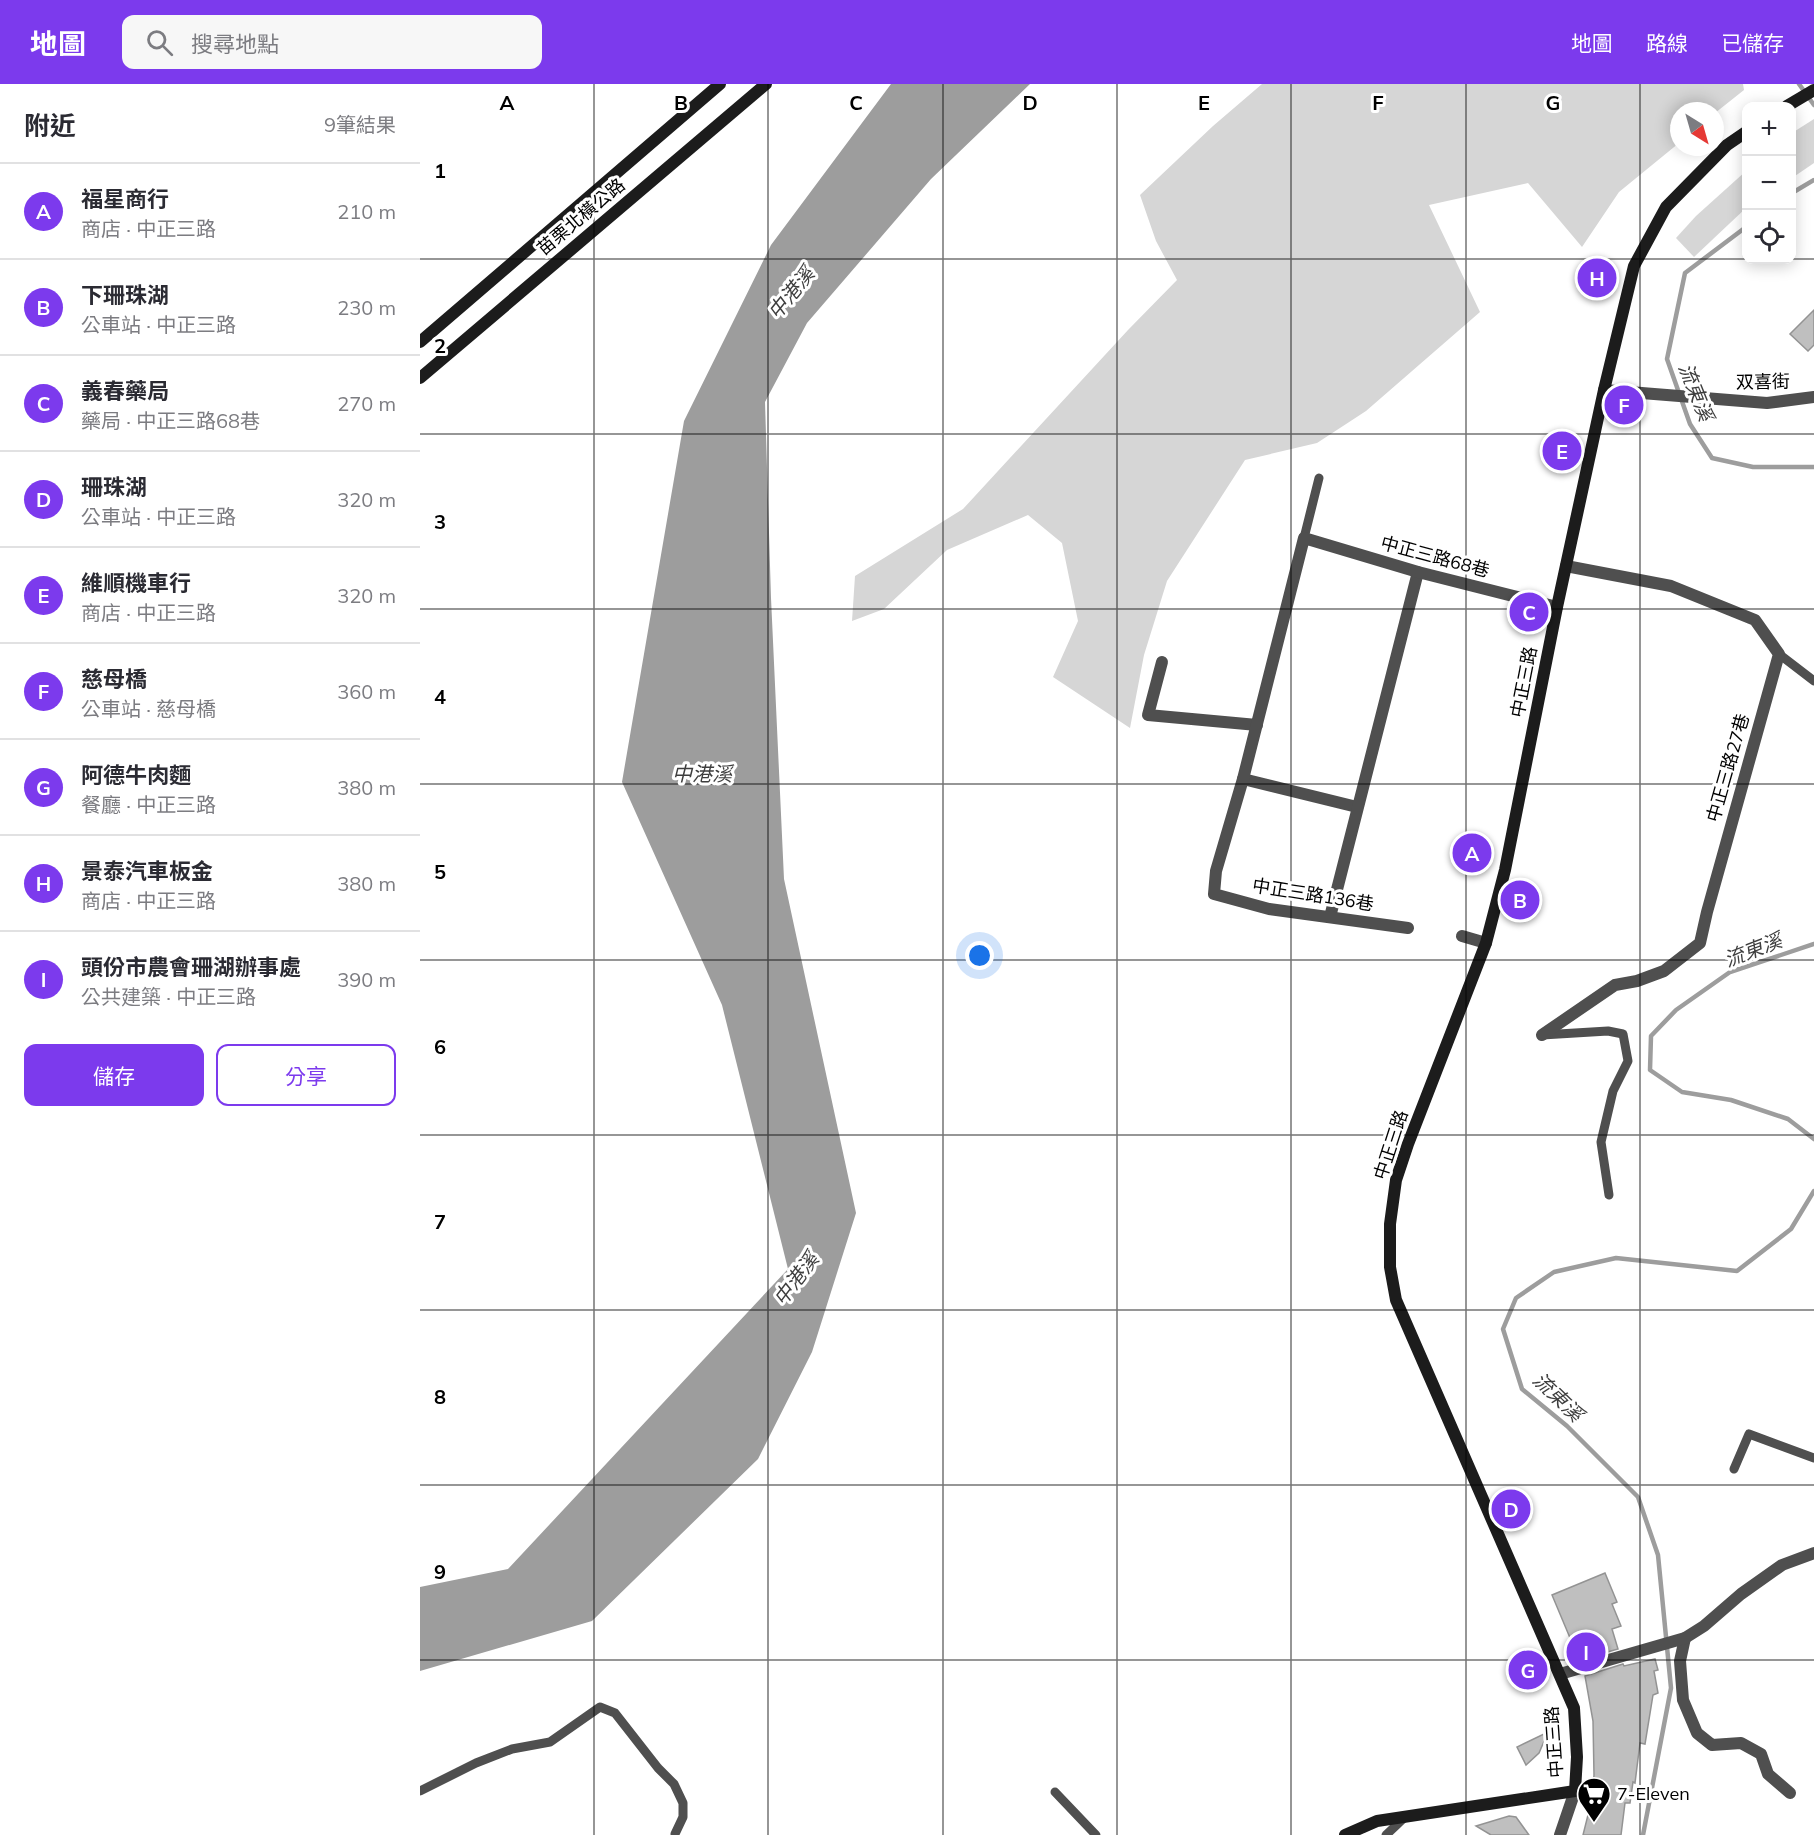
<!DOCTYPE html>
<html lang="zh-TW">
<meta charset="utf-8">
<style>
body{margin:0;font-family:Mulish,"Noto Sans TC",sans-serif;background:#f7f7f7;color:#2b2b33}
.controls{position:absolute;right:18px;top:18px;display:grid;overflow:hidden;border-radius:12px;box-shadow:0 3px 15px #0003}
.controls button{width:54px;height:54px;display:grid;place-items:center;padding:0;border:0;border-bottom:2px solid #e1e1e2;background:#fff;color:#2b2b33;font:30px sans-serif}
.compass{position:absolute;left:1250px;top:18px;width:54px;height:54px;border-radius:50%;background:#fff;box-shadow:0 3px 15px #0003;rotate:143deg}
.you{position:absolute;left:560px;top:872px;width:21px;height:21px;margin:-15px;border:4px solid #fff;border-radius:50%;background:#1a73e8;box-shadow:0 0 0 9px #1a73e833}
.badge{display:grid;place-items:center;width:39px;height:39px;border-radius:50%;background:#7c3aed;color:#fff;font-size:20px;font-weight:700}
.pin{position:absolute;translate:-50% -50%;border:3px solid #fff;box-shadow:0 2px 6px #0006}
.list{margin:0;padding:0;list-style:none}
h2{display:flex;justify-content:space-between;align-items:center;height:78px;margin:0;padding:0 24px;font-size:26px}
h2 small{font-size:20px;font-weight:400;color:#7c7c81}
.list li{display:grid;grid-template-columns:39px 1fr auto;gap:18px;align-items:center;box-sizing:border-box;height:96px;padding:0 24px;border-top:2px solid #e1e1e2}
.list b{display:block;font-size:22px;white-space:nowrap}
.list p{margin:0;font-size:20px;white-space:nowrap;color:#7c7c81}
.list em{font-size:20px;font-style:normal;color:#7c7c81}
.actions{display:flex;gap:12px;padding:18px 24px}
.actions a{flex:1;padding:14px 0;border:2px solid #7c3aed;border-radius:12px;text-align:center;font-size:21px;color:#7c3aed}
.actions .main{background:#7c3aed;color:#fff}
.icon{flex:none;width:33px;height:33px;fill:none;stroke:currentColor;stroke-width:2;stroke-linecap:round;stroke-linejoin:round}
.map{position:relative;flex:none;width:1394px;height:1751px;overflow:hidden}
header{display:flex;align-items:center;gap:36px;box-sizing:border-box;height:84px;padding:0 30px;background:#7c3aed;color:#fff}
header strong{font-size:28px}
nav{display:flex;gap:33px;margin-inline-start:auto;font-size:21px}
.search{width:420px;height:54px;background:#f7f7f7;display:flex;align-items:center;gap:15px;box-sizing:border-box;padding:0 21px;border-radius:12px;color:#7c7c81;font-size:22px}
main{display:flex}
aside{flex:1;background:#fff}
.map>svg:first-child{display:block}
.green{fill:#d6d6d6}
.water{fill:#9d9d9d}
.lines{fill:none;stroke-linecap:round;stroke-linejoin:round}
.stream{stroke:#9d9d9d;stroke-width:4.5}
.building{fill:#bfbfbf;stroke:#939393;stroke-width:1.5}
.service{stroke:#4f4f4f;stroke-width:9}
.minor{stroke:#4f4f4f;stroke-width:12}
.secondary{stroke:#1c1c1c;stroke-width:12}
.grid{fill:none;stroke:#000;stroke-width:1.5;stroke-opacity:0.55}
.labels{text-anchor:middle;stroke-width:6;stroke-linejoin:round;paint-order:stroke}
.street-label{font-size:18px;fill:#000;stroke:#fff}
.poi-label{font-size:18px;fill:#000;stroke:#fff;text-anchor:start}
.water-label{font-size:20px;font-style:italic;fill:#3e3e3e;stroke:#fff}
.grid-label{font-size:20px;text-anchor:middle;font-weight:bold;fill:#000;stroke:#fff;stroke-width:6;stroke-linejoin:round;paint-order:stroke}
</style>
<header>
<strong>地圖</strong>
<div class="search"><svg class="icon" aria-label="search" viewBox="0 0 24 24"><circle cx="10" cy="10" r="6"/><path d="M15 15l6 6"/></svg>搜尋地點</div>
<nav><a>地圖</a><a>路線</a><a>已儲存</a></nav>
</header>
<main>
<aside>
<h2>附近<small>9筆結果</small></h2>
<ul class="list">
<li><span class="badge">A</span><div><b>福星商行</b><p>商店 · 中正三路</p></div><em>210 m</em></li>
<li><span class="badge">B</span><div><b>下珊珠湖</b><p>公車站 · 中正三路</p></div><em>230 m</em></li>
<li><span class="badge">C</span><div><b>義春藥局</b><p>藥局 · 中正三路68巷</p></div><em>270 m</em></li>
<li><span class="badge">D</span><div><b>珊珠湖</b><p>公車站 · 中正三路</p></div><em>320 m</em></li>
<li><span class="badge">E</span><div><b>維順機車行</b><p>商店 · 中正三路</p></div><em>320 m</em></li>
<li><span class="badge">F</span><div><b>慈母橋</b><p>公車站 · 慈母橋</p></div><em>360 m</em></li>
<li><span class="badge">G</span><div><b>阿德牛肉麵</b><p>餐廳 · 中正三路</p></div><em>380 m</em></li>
<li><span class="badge">H</span><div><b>景泰汽車板金</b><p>商店 · 中正三路</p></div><em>380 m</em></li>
<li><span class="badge">I</span><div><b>頭份市農會珊湖辦事處</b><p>公共建築 · 中正三路</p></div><em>390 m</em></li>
</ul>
<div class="actions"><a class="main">儲存</a><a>分享</a></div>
</aside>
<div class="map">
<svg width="1394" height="1751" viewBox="0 0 1394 1751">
<rect width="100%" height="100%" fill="#fff"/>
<g class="green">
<path d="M842,0h481l1,6 -29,23v-2h-36v32l-60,49 -37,55 -54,-64 -99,22 51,107 -114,99 -49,32 -72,17 -78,121 -23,74 -14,73 -77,-51 25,-56 -16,-78 -34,-28 -81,35 -63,59 -32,12 3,-45 108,-67 165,-179 49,-50 -21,-39 -16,-46 73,-69z"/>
<path d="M1394,35v44l-22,15v-45z"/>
<path d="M1326,87v37l-52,49 -18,-19 20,-22z"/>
</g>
<path class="water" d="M471,0h139l-99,95 -124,144 -42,79 6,196 13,281 72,334 -44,139 -54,107 -166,162 -172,50v-84l88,-18 280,-300 -66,-264 -100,-223 62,-361 87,-176z"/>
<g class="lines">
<g class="stream">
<path d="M1379,0l15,21"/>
<path d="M1372,109l22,-13"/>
<path d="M1326,143l-61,46 -18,86 23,65 22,34 41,9h61"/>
<path d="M1394,860l-84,28 -54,38 -25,26 -1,34 32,22 49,8 57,19 26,20"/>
<path d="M1223,1751l28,-147 -13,-133 -20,-58 -71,-71 -45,-37 -19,-60 13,-31 38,-26 62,-14 121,13 54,-42 23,-38"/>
</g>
</g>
<g class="building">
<path d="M1394,226v35l-6,6 -18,-17z"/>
<path d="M1185,1489l12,29 -5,2 9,22 -9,3 6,20 -35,10 -3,-2 -7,-12 -21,-50z"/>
<path d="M1235,1575l3,11 -4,1 4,22 -5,2 -8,49 -5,-1 -5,40 -2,-1 -3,21h-5l-4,32h-38l9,-36 2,-24 -1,-54 -8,-45 38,-12 1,2z"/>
<path d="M1128,1648l-9,21 -13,12 -9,-18z"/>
<path d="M1089,1732l7,1 13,18h-38l-15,-9z"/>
</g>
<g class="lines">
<g class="service">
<path d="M884,454l15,-60"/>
<path d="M1359,570l35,27"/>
<path d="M1122,951l66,-4 15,3 5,27 -15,30 -12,51 8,53"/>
<path d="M1314,1385l15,-35 65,24"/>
<path d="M0,1707l56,-28 36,-14 38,-7 50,-35 15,6 43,55 16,16 9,19v14l-8,17"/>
<path d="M635,1708l41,43"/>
<path d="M966,1751l19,-18"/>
</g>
<g class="minor">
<path d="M1184,306l163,13 47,-6"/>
<path d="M742,578l-14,53 109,10"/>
<path d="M823,695l114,28"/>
<path d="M910,833l88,-345"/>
<path d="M988,844l-139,-19 -55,-15 2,-23 27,-92 61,-241 114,34 139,35"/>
<path d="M1042,852l24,7"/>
<path d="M1122,951l73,-50 22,-4 27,-10 36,-28 7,-31 72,-258 -24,-34 -84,-34 -105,-20"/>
<path d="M1265,1554l-5,23 3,39 14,33 15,12 29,-2 20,11 7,20 22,19"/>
<path d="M1140,1590l125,-36 19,-12 37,-32 41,-29 32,-12"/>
<path d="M1140,1751l15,-44"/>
</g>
<g class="secondary">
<path d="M1367,22l27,-16"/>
<path d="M0,258l300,-258"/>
<path d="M0,294l346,-294"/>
<path d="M925,1751l32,-14 198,-30 2,-34 -3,-49 -178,-408 -6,-33v-43l6,-44 12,-36 78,-201 19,-73 52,-263 47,-217 30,-124 32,-59 61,-62 19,-13"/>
</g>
</g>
<path class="grid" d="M174,0v1751M348,0v1751M523,0v1751M697,0v1751M871,0v1751M1046,0v1751M1220,0v1751M0,175h1326M1372,175h22M0,350h1394M0,525h1394M0,700h1394M0,876h1394M0,1051h1394M0,1226h1394M0,1401h1394M0,1576h1394"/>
<defs>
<symbol id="supermarket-pin" viewBox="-11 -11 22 30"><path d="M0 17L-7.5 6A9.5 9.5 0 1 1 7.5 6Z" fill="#000" stroke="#fff"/><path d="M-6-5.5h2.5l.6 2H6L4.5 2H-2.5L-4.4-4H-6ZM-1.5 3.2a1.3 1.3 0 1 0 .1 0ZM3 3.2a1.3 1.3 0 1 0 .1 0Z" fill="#fff"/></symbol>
</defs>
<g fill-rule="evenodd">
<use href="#supermarket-pin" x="1155" y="1691" width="38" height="52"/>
</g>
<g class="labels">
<g class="street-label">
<text transform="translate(161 133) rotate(-40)" y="6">苗栗北橫公路</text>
<text transform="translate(1343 298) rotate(-1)" y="6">双喜街</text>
<text transform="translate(1015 473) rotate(15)" y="6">中正三路68巷</text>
<text transform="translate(1104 598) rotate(-79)" y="6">中正三路</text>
<text transform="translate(1308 684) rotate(-74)" y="6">中正三路27巷</text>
<text transform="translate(893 811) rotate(9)" y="6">中正三路136巷</text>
<text transform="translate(971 1061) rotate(-72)" y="6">中正三路</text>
<text transform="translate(1134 1658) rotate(-94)" y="6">中正三路</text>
</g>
<g class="poi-label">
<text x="1197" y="1716">7-Eleven</text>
</g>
<g class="water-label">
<text transform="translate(371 209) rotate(-51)" y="7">中港溪</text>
<text transform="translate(1276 308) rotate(68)" y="7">流東溪</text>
<text x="282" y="697">中港溪</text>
<text transform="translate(1333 866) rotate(-21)" y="7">流東溪</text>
<text transform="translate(376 1195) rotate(-53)" y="7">中港溪</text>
<text transform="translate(1138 1313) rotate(44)" y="7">流東溪</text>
</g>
</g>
<g class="grid-label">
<text x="87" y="26">A</text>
<text x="261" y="26">B</text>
<text x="436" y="26">C</text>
<text x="610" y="26">D</text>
<text x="784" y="26">E</text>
<text x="958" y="26">F</text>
<text x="1133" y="26">G</text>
<text x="20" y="94">1</text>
<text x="20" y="269">2</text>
<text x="20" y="445">3</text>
<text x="20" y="620">4</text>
<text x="20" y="795">5</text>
<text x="20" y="970">6</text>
<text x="20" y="1145">7</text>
<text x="20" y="1320">8</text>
<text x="20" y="1495">9</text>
</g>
</svg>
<div class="controls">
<button>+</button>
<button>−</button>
<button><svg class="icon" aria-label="locate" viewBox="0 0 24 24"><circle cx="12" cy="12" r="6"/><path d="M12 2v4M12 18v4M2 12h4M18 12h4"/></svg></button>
</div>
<svg class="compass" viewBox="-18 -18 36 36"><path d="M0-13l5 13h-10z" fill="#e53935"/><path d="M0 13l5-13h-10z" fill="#7c7c81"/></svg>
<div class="you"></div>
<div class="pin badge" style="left:1052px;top:769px">A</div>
<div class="pin badge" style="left:1100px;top:816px">B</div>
<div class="pin badge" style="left:1109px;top:528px">C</div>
<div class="pin badge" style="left:1091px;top:1425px">D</div>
<div class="pin badge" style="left:1142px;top:367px">E</div>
<div class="pin badge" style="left:1204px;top:321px">F</div>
<div class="pin badge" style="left:1108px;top:1586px">G</div>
<div class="pin badge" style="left:1177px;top:194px">H</div>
<div class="pin badge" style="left:1166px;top:1568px">I</div>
</div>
</main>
